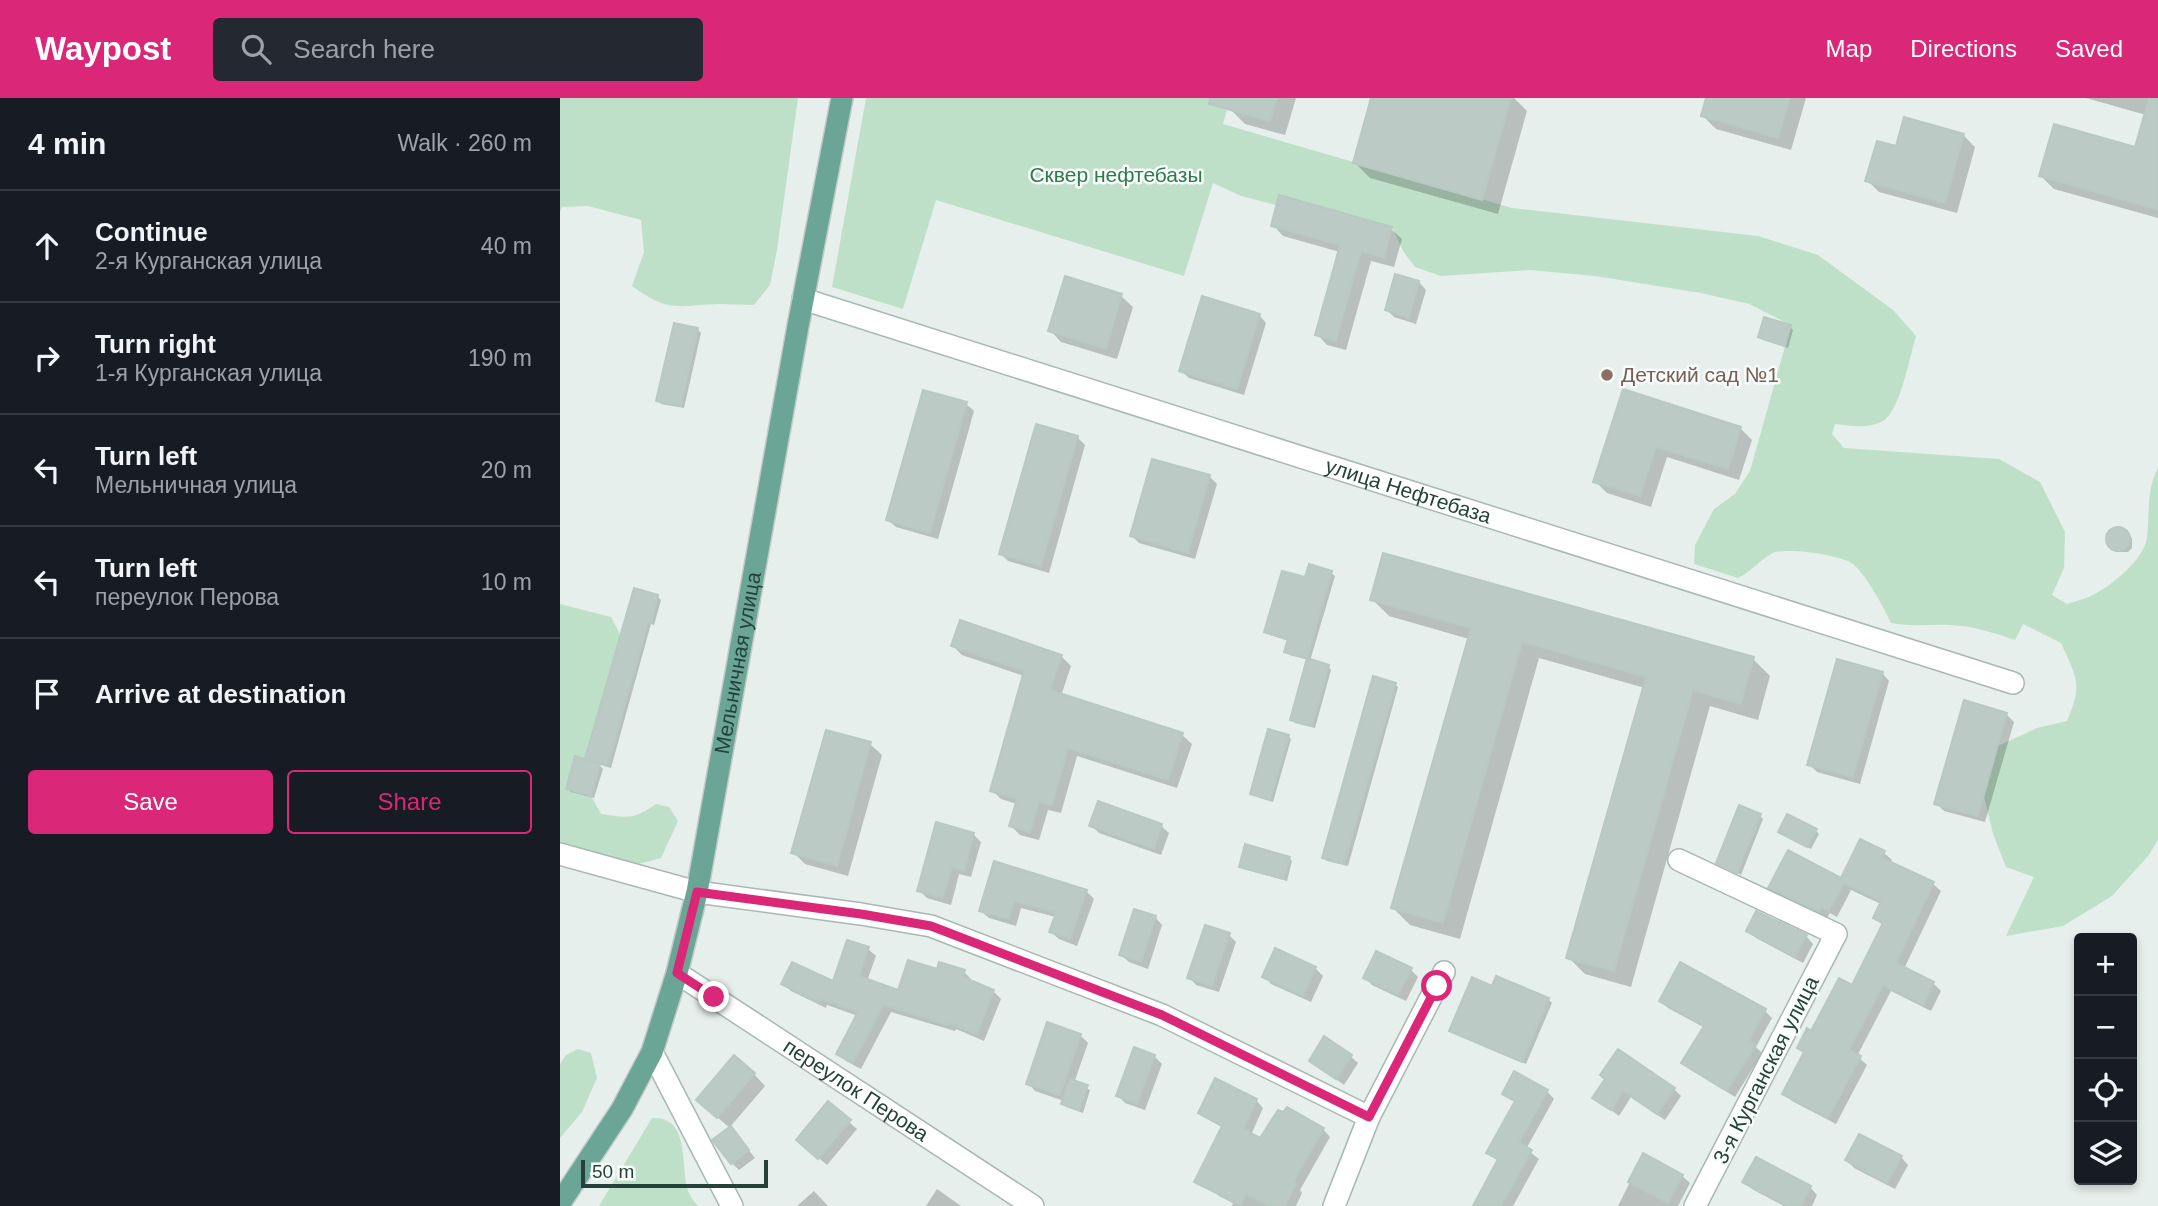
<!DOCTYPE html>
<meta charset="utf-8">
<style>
body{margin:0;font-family:Arial,sans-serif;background:#242831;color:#f1f3f6}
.controls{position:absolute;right:21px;bottom:21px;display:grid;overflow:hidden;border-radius:7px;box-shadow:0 4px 10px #0003}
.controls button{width:63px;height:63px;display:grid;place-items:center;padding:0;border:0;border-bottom:2px solid #363941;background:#171b24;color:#f1f3f6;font:35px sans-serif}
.scale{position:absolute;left:21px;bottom:18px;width:187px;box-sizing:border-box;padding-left:7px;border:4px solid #24423a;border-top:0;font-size:19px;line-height:24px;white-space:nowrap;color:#24423a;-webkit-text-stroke:5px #f7fbf9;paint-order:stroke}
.stop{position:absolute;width:21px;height:21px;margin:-16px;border:5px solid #db2777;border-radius:50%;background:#fff}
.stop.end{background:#db2777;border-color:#fff;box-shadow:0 2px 7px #0008}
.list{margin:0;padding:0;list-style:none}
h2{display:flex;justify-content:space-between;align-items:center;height:91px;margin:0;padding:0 28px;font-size:30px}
h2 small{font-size:23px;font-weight:400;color:#9ea1a6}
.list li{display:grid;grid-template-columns:46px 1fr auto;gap:21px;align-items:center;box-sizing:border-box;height:112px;padding:0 28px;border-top:2px solid #363941}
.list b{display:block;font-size:26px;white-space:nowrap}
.list p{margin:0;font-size:23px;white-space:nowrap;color:#9ea1a6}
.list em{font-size:23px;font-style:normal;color:#9ea1a6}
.actions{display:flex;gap:14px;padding:21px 28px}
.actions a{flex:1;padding:16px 0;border:2px solid #db2777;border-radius:7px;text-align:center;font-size:24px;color:#db2777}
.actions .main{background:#db2777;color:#fff}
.icon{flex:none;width:38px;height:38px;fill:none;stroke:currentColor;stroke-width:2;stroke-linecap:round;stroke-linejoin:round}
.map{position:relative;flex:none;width:1598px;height:1108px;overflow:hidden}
header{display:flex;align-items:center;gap:42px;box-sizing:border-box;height:98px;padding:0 35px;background:#db2777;color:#fff}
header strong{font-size:33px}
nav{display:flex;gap:38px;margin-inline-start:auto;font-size:24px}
.search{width:490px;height:63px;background:#242831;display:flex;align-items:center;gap:18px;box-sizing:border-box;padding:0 24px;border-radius:7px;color:#9ea1a6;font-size:26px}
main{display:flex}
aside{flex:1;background:#171b24}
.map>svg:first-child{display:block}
.green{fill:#bfe0c8}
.shadow{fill:#0003}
.building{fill:#bbcac4;stroke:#b8c9c2;stroke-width:2}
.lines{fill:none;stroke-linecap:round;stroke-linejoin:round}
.minor-casing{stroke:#a8b8b2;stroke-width:24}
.tertiary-casing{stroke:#a8b8b2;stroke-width:24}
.primary-casing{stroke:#c2cac8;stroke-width:24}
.minor{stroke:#fff;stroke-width:21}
.tertiary{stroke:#fff;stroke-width:21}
.primary{stroke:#6aa596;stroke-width:21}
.route{stroke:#db2777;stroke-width:9}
.education-dot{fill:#8d6e63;stroke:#f7fbf9;stroke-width:2.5}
.labels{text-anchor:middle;stroke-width:5;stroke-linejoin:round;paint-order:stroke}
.park-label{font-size:21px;fill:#2d7a4b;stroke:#f7fbf9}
.education-label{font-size:21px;fill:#785e54;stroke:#f7fbf9;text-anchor:start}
.street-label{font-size:21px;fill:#24423a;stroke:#f7fbf9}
</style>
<header>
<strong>Waypost</strong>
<div class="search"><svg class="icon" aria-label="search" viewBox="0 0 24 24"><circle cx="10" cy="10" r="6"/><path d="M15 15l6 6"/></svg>Search here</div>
<nav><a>Map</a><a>Directions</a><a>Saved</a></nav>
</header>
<main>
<aside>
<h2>4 min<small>Walk · 260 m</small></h2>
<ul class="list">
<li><svg class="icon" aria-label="ahead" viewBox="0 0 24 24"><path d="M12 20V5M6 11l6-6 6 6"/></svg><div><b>Continue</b><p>2-я Курганская улица</p></div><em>40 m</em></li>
<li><svg class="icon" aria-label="right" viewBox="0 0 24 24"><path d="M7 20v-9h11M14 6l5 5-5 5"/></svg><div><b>Turn right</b><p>1-я Курганская улица</p></div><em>190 m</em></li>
<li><svg class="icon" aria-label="left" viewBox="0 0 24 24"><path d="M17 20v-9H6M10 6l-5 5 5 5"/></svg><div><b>Turn left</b><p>Мельничная улица</p></div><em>20 m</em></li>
<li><svg class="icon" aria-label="left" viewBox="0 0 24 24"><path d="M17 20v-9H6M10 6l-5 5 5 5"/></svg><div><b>Turn left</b><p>переулок Перова</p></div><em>10 m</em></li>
<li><svg class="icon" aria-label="arrive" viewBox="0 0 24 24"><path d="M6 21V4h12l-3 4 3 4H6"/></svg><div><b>Arrive at destination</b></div></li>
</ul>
<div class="actions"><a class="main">Save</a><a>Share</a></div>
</aside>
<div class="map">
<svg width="1598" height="1108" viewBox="0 0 1598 1108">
<rect width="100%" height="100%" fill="#e6efeb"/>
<g class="green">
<path d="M0,0h238l-21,152 -7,35 -16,20c-11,0 -22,-1 -33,-1 -43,1 -51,10 -89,-18l12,-34 -3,-32 -53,-14 -26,1 -2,5z"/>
<path d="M306,0h364l-7,26 289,84 246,28 60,19 75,55 23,26c-6,19 -16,76 -33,85 -15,8 -32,5 -48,3l-3,10 12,14 155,11 41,23 25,50 -1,36 -12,27 15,9c8,-3 18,-5 26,-9 18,-9 52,-36 54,-58 3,-24 -1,-47 11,-69v372l-10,16 -36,40 -49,30 -57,10 28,-59 -28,-10 -13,-33 -9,-38 14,-50 39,-18 30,-7c16,-38 10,-42 -6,-78l-38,-19 -8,16c-21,-7 -41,-14 -64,-15 -20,-1 -39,2 -60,-2 -8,-17 -24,-47 -38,-59 -11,-9 -67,-17 -80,-11 -11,5 -22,19 -35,25l-44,-14 1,-19 19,-36 21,-15 15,-23 41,-146 -42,-21 -48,-11 -106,-17 -65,-6 -89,6 -26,-9 -12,-16 -11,-24 -112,-32 -4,10 -35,-9 -28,-13 -29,93 -248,-76 -33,109 -71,-22z"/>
<path d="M0,506l51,13 9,17 -35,125 -10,-2 -9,32 25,7 10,18c26,4 33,6 55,-10l13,3 9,14 -17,37 -22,6 -31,-3 -48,-16z"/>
<path d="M18,951l13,4 6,25 -15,34 -22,26v-74l6,-9z"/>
<path d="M92,1020c37,-2 29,44 35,68 1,8 6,14 11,20h-99z"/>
</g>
<g class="shadow">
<path d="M672,0h64l-11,37 -40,-11 -16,-16z"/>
<path d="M813,0h141l13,13 -29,103 -128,-36 -15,-15z"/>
<path d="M1148,0h98l-15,52 -75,-21 -13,-13z"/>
<path d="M1526,0h72v120l-104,-29 -13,-13 95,-27 10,-34z"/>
<path d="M1404,38l11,11 -18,66 -78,-21 -12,-12z"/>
<path d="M713,127l118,4 11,10 -8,28 -23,-6 -25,89 -19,-5 -10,-11 23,-82 -57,-16z"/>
<path d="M859,184l7,8 -10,34 -22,-7 -7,-7z"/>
<path d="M561,198l12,11 -16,52 -56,-17 -11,-12z"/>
<path d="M699,217l7,8 -22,72 -55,-17 -8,-7z"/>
<path d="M115,227l23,5 3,3 -17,75 -23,-4 -3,-4z"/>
<path d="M1230,229l3,3 -5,18 -25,-8 -3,-3z"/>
<path d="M1064,293l116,37 12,12 -13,40 -72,-23 -16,50 -44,-14 -12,-12z"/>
<path d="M406,306l8,7 -36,128 -42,-12 -8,-7z"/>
<path d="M517,339l8,8 -36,128 -41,-12 -7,-7z"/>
<path d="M649,378l8,8 -22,75 -56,-16 -7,-7z"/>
<path d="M1553,432h11l8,8v10l-4,4h-11l-8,-8 -1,-5z"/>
<path d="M771,475l4,3 -25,85 18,5 3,4 -16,58 -20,-5 -3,-4 17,-59 -20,-5 -3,-4 3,-10 -19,-6 -4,-3 40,-53z"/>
<path d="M98,499l3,3 -7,25 -3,-1 -40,144 -13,-4 5,5 -9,29 -23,-6 -3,-3 23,-26 -4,-5z"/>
<path d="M812,501l381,60 17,17 -12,44 -48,-14 -79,281 -46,-13 -17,-17 77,-269 -106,-30 -79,281 -50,-14 -17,-17 76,-269 -80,-23z"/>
<path d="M401,524l101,35 9,9 -10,30 121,39 10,9 -15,44 -100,-32 -16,57 -13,-3 -9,30 -19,-5 -9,-9 6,-22 -16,-5 -9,-9 32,-114 -62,-21 -9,-9z"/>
<path d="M1322,575l7,8 -29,103 -43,-12 -8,-8z"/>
<path d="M835,586l3,3 -50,179 -21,-5 -3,-4z"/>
<path d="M1446,616l8,8 -29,100 -41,-11 -8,-8z"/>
<path d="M728,638l3,3 -18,63 -18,-6 -3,-3z"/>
<path d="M310,646l12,11 -34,121 -43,-12 -12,-12z"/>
<path d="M1200,718l3,3 -22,56 -19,-9 -4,-3z"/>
<path d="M378,727l36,10 7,7 -10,35 -12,-3 -8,31 -24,-7 -8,-8z"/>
<path d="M531,727l70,1 8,7 -8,22 -62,-22z"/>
<path d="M1255,732l4,4 -8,15 -28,-14z"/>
<path d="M1324,755l8,7 -2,3 43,21 8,7 -37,78 29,14 8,8 -10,20 -40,-20 -34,65 10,9 -31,59 -44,-23 -8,-8 21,-39 -6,-6 54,-61 29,-62 -7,-8 6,-13 -30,-14 -14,27 -7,-4 -3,5 -49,-23 -7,-8 71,-7z"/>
<path d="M729,760l3,3 -5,20 -43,-12 -3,-3z"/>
<path d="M435,765l91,28 8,8 -17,47 -18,-7 -8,-7 5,-15 -35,-9 -5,18 -27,-8 -8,-7z"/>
<path d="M595,819l7,8 -14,44 -19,-7 -8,-7z"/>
<path d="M1188,833l58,5 7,8 -10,19 -47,-25z"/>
<path d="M669,837l7,7 -17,50 -23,-7 -7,-8z"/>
<path d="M308,851l8,7 -9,25 32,12 39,-22 26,1 7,7v3l22,9 8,8 -17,42 -28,-12 -1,2 -64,-19 -30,57 -15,-8 -8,-7 20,-38 -31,-11 -1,3 -35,-17 -7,-7h50z"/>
<path d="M755,870l8,8 -12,26 -40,-18 -7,-8z"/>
<path d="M851,872l7,7 -12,24 -34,-16 -7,-8z"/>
<path d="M933,890l55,11 4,4 -26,61 -74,-33z"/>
<path d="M1101,903l104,10 7,7 -16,29 6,6 -27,44 -44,-27 -8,-8 22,-34 -37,-20z"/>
<path d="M520,937l8,8 -14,40 16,7 -7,23 -17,-6 -3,-3 1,-3 -29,-10 -7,-8z"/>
<path d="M575,951l20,8 7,7 -17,46 -20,-7 -7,-8z"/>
<path d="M790,958l8,7 -14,22 -33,-24z"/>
<path d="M194,976l11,12 -35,41 25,31 -16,12 -7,-7 -2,-35 -20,-17z"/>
<path d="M1047,982l67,9 7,7 -16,24 -34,-23 -12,19 -24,-18z"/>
<path d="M987,993l7,8 -28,50 13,10 -26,47h-39l25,-44 -10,-9 27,-50 -12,-10z"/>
<path d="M696,1002l7,8 -12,27 10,5 62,-11 7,8 -30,53 2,3 -6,13h-64l1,-3 -14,-7 -7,-7 24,-57z"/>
<path d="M269,1006l28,25 -30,36 -21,-18z"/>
<path d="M1083,1058l39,20 8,7 -12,23h-60z"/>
<path d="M1341,1059l7,8 -13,24 -41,-21 -7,-8z"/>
<path d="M1185,1084l65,5 7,8 -5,11h-28l-32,-17z"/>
<path d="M377,1091l24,17h-35z"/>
<path d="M254,1093l14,15h-31z"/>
</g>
<g class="building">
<path d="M650,0h67l-7,23 -61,-17z"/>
<path d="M811,0h140l-29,102 -129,-37z"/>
<path d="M1146,0h84l-12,40 -77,-22z"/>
<path d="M1589,0h9v112l-119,-34 15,-52 81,23z"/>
<path d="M1344,19l60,17 -19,69 -80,-22 12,-40 19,5z"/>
<path d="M719,97l113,32 -8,31 -23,-7 -25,90 -21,-6 25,-90 -69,-19z"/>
<path d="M835,176l24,7 -10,37 -24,-8z"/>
<path d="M505,178l57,18 -16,55 -58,-18z"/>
<path d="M642,198l58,18 -23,75 -58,-18z"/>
<path d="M1204,219l27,8 -6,21 -27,-9z"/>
<path d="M114,225l24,5 -17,78 -25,-5z"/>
<path d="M1063,291l118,38 -13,42 -72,-22 -16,49 -47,-14z"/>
<path d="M363,292l44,12 -37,131 -44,-13z"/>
<path d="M476,326l42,12 -37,130 -42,-12z"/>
<path d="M592,361l58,16 -22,78 -58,-17z"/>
<circle cx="1558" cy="441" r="12"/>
<path d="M823,455l371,104 -13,47 -48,-14 -79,281 -48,-13 80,-281 -124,-35 -79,281 -52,-15 80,-280 -101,-28z"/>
<path d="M749,466l23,7 -25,87 -23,-6 4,-13 -24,-7 18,-61 23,6z"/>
<path d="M74,490l24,7 -7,28 -3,-1 -40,143 -23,-6z"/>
<path d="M400,522l102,35 -12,35 133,43 -15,47 -100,-32 -16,57 -13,-3 -9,30 -21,-6 8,-27 -27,-8 34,-120 -73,-25z"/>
<path d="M747,560l22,7 -17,61 -22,-6z"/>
<path d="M1277,561l46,13 -30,105 -46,-12z"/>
<path d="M813,578l23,7 -52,181 -22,-6z"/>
<path d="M1404,602l43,13 -29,103 -44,-12z"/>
<path d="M708,631l21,6 -19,65 -20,-6z"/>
<path d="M266,632l45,12 -34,124 -46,-13z"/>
<path d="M15,658l25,8 -9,32 -25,-7z"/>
<path d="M538,703l64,23 -8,25 -65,-23z"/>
<path d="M1179,707l22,9 -24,59 -21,-10z"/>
<path d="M1227,716l30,15 -10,18 -29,-15z"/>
<path d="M376,724l38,11 -10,38 -12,-4 -9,31 -26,-7z"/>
<path d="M1300,741l25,12 -3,7 52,24 -38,81 38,19 -11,23 -40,-20 -34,65 12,6 -33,62 -46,-24 22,-42 -7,-4 10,-20 4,3 28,-53 13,7 31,-62 -10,-5 8,-17 -37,-18 -15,28 -7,-4 -3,5 -51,-24 20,-38 53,28z"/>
<path d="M685,746l45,13 -6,22 -45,-12z"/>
<path d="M434,763l93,29 -17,49 -21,-7 7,-19 -42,-12 -5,18 -30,-8z"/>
<path d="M574,811l22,7 -15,46 -22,-7z"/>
<path d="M1196,813l51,24 -12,22 -49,-26z"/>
<path d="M645,827l25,8 -18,53 -25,-8z"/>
<path d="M287,842l22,7 -10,29 39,14 10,-30 29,9 2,-7 26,8 -2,7 31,13 -17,44 -29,-11v2l-65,-20 -30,58 -17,-9 22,-42 -38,-13 -2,3 -37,-18 11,-22 41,19z"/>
<path d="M715,850l41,19 -13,29 -41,-19z"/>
<path d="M816,853l36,17 -14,27 -35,-17z"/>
<path d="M1120,864l86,47 -17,31 7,4 -29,47 -46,-28 23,-37 -45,-25z"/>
<path d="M936,878l53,22 -27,64 -73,-31 23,-54 20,9z"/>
<path d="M487,924l34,12 -21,61 -34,-11z"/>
<path d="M764,938l28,19 -16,24 -27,-18z"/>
<path d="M574,949l21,8 -18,49 -21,-8z"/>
<path d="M1058,951l57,39 -18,26 -34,-23 -12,19 -19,-12 13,-19 -5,-4z"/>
<path d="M174,957l21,18 -38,45 -21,-18z"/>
<path d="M954,973l34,19 -29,52 13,8 -31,56h-28l25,-47 -12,-6 29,-52 -13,-7z"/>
<path d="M655,980l42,21 -14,30 17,9 18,-28 5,2 4,-5 37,21 -31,54 3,2 -11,22h-15l-24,-12 -5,11 -47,-23 28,-56 -24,-13z"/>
<path d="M510,981l18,6 -9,25 -18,-6z"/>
<path d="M268,1003l23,19 -33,39 -22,-19z"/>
<path d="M171,1028l18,24 -18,14 -19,-24z"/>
<path d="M1299,1036l43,22 -15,27 -42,-23z"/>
<path d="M1083,1055l40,22 -15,28 -40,-21z"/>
<path d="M1196,1059l55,29 -10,20h-13l-46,-24z"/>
</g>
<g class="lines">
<defs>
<g id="minor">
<path id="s1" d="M243,201l1210,384"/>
<path d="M1119,762l157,74 -141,272"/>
<path d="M137,794l164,22 70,12 231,89 207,102"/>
<path id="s2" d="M117,875l356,233"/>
<path d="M92,954l80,154"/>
<path d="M774,1108l35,-89 75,-145"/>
</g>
<path id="tertiary" d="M0,756l137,38"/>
<g id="primary">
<path id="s3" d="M0,1105l62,-94 30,-57 25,-79 20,-81 101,-566 44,-228"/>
</g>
</defs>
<use href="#minor" class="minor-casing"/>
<use href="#tertiary" class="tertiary-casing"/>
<use href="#primary" class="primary-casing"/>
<use href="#minor" class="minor"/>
<use href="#tertiary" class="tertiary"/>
<use href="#primary" class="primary"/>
</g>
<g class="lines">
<path class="route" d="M154,899l-37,-24 20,-81 164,22 70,12 231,89 207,102 68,-131"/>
</g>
<circle class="education-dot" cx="1047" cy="277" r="7"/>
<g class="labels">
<g class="park-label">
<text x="556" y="84">Сквер нефтебазы</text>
</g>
<g class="education-label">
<text x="1061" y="284">Детский сад №1</text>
</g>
<g class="street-label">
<text dy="7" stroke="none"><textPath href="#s1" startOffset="635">улица Нефтебаза</textPath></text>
<text dy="7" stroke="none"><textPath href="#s3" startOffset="576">Мельничная улица</textPath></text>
<text transform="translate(1206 972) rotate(-63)" y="7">3-я Курганская улица</text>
<text dy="7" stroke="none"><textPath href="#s2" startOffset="214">переулок Перова</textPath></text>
</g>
</g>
</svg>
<div class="controls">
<button>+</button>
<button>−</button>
<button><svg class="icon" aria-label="locate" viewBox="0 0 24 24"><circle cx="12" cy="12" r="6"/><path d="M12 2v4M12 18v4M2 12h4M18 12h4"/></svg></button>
<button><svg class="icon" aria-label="layers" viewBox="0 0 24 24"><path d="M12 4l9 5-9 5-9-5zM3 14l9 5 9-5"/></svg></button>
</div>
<div class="scale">50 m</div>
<div class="stop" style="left:877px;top:888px"></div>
<div class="stop end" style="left:154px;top:899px"></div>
</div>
</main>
